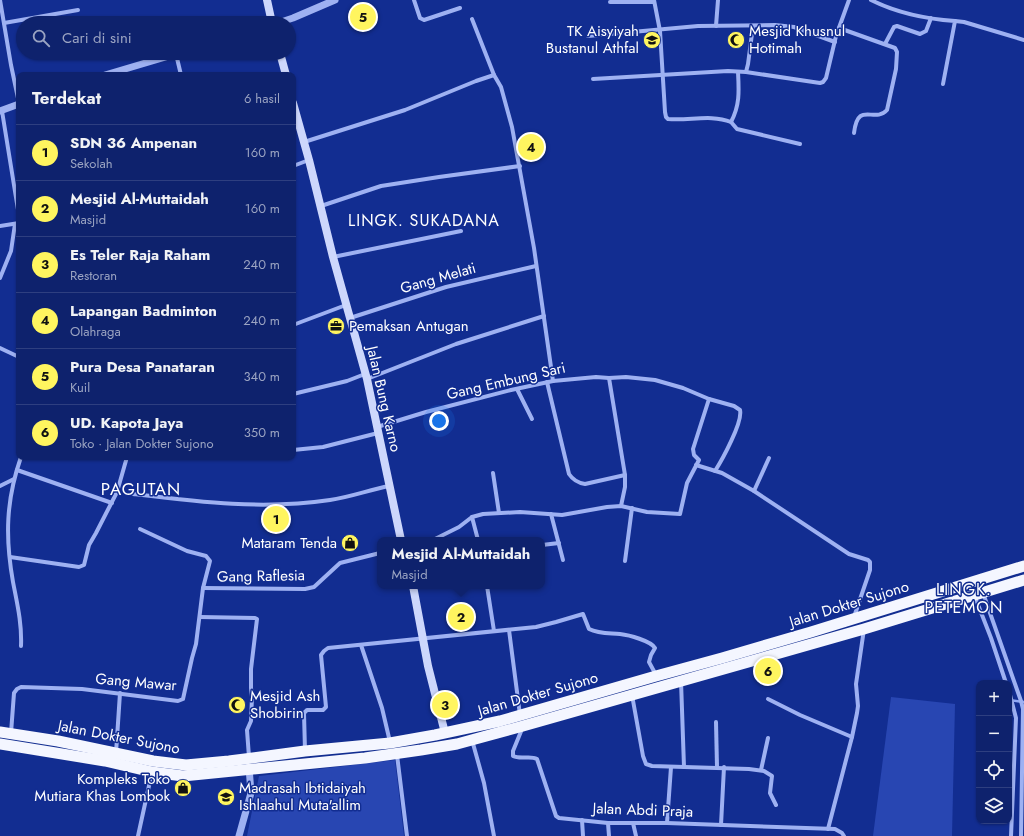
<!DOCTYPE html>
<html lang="id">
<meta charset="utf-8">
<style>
body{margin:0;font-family:Jost,sans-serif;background:#172a72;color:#f1f3f6}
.controls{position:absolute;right:12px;bottom:12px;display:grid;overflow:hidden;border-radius:8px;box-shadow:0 1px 3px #0004}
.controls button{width:36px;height:36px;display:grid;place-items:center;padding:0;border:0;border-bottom:1px solid #2e3f80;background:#0e226d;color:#f1f3f6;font:20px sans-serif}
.you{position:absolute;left:439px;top:421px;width:14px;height:14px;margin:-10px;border:3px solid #fff;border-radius:50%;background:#1a73e8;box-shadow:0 0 0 6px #1a73e833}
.badge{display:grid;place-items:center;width:26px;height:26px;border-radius:50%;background:#fff55f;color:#111;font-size:13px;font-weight:700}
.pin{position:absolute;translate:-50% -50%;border:2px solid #fff;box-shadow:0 1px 4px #0006}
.popup{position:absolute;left:377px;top:537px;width:168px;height:52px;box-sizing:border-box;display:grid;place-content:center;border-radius:8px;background:#0e226d;filter:drop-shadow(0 1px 3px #0005);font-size:13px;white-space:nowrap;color:#9ba4c2}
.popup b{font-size:15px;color:#f1f3f6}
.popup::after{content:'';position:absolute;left:50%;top:100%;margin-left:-8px;border:8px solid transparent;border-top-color:#0e226d}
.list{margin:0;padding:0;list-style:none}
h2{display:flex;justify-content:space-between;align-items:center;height:52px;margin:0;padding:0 16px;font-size:17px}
h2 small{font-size:13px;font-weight:400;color:#9ba4c2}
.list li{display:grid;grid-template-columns:26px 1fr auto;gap:12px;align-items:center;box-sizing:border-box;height:56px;padding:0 16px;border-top:1px solid #2e3f80}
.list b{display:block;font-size:15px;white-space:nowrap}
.list p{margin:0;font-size:13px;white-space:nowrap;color:#9ba4c2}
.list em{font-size:13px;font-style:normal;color:#9ba4c2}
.icon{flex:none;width:22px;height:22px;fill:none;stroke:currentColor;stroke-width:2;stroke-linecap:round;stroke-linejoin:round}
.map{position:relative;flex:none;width:1024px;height:836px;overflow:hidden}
.search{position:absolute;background:#0e226d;box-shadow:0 1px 3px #0004;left:16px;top:16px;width:280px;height:44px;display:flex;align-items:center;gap:10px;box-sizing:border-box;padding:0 14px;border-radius:22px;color:#9ba4c2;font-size:15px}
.panel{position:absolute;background:#0e226d;box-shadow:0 1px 3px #0004;left:16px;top:72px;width:280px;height:388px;border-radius:8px}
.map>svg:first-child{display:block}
.green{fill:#2846b2}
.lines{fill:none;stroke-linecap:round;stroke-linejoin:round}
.stream{stroke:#90a8f5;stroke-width:2.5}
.minor{stroke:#9eb1f2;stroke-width:4}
.tertiary{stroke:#9eb1f2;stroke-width:7}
.secondary{stroke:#cdd7fc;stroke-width:8}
.trunk{stroke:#f4f6ff;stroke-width:11}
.labels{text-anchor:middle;stroke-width:3;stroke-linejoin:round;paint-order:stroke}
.poi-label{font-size:15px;fill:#fff;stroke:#122d91;text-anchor:start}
.street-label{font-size:15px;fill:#fff;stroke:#122d91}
.neighbourhood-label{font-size:16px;letter-spacing:1px;fill:#fff;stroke:#122d91}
.quarter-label{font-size:17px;letter-spacing:1px;fill:#fff;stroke:#122d91}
</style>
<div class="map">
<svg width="1024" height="836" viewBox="0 0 1024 836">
<rect width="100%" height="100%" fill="#122d91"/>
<g class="green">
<path d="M891,697l64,7 -3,132h-79z"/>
<path d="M395,760l9,76h-157l12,-60z"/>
</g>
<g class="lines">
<g class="stream">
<path d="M18,307l1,-1"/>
<path d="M1009,700l15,2"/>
</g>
<g class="minor">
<path d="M0,0l11,65 8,38"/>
<path d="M414,0l6,18 4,2 36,-12"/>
<path d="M654,0l6,31 5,81 1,5 2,2c21,2 43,-5 63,3 9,-17 8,-31 7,-50"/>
<path d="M871,0c26,13 55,19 84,21l-12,63"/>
<path d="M610,2h44"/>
<path d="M472,19l22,56 7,12 11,40 22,121 19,133"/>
<path d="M955,21l9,1 60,18"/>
<path d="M4,23l74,-13"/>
<path d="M716,26l2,-26"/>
<path d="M839,28l56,20 2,4 -1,17 -9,41c-13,14 -29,-10 -33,23"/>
<path d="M588,36l110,-10 77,-1 19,2 41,15"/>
<path d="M885,44l9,-17 3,-1 23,8 6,-3 5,-13"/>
<path d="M176,54l5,21"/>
<path d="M746,72l2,-8 5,-38"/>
<path d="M593,79l135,-8 18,1 74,11 3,-1 3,-4 10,-42 13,-36"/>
<path d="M2,111l17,105"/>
<path d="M731,122l6,7 63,15"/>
<path d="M304,142l101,-32 71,-29 18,-6"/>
<path d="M293,166l16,-6"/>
<path d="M321,206l60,-20 58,-9 81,-11"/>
<path d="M0,226l19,-3"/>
<path d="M333,257l128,-26"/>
<path d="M0,278l11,-27 4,-27"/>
<path d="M350,318l96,-31 90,-21"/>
<path d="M293,325l53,-20"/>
<path d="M0,348l19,9"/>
<path d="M609,378l16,97v12l-4,19"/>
<path d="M367,379l89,-35 88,-28"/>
<path d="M547,382l22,92c4,6 9,9 16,10l40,-9"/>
<path d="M517,389l15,30"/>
<path d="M293,394l54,-13 18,-7"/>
<path d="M377,427l49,-15 85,-22 42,-9 43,-4 13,1 17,-1 29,3 28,8 26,11 25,7 6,4c3,12 -18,50 -25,61"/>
<path d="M293,450l30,-3 55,-14"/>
<path d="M21,457c-15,43 -16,80 -8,125 4,21 9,41 8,64"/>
<path d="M696,465l26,8 32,18 95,63 19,6 2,2v8l-16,47"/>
<path d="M17,470l95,33"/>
<path d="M493,473l6,40"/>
<path d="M0,486l14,-7"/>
<path d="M754,491l15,-33"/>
<path d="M133,494c66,8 130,16 197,6 20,-3 39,-10 59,-14"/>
<path d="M551,514l12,46"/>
<path d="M472,517l6,23"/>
<path d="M433,540l26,-13 13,-10 11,-3 37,-2 42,3 45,-8 14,-1 26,6 33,2 7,-31 12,-23 -5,-5 -1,-6 16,-50"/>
<path d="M542,545l17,-2"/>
<path d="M10,557l69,10 5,-2 5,-20 7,-12 21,-41 10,-35"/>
<path d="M625,561l7,-53"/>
<path d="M487,586l7,45"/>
<path d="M203,588l102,1 9,-2 26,-24 40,-10"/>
<path d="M983,593l38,108 2,8 -2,127"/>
<path d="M975,597l16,41 15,45"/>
<path d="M200,617l55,1 2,1 -6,50v19l1,9 -1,24 -4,9 2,27"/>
<path d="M509,630l11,85"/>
<path d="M361,645l21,63 8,34"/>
<path d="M681,681l3,86"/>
<path d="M1009,691l7,27 -5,118"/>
<path d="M632,695l11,61 3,8 6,2 97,3 15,2 8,5 -2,17 6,12"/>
<path d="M768,699l32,16 52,22"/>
<path d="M716,722l1,45"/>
<path d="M522,729l-9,22v5c8,4 17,-1 24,3l19,57 3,2 49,5h59l168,6 7,4 2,3"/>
<path d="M11,733l3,-40 3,-4 4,-2 61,2 96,12 5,-2 9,-41 4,-14 7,-56 7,-27 -4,-5 -19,-5 -47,-22"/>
<path d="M472,740l12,43 10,53"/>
<path d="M305,751l-1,-38 3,-3h16l3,-3 -5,-52 3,-4 4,-3 208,-21 20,-5 27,-8 6,15c10,5 20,4 31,5 9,1 31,7 35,14l-4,7 -2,7 7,13"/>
<path d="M116,753l4,-60"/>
<path d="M397,755l10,81"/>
<path d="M761,770l7,-32"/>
<path d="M582,820l1,16"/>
<path d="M608,823l1,13"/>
<path d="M633,823l3,13"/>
<path d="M667,823l4,-56"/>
<path d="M721,825l3,-58"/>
<path d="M828,829l24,-92 5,-24 1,-7 -2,-22 8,-55"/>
<path d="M138,836l14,-64"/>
</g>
<g class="tertiary">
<path d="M278,23l15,-5 42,-18"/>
<path d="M105,75l74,-22"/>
<path d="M0,111l19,-7"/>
<path d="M239,836l12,-43 -2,-26"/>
</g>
<g class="secondary">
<path d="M267,0l5,23"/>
<path d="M280,53l6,22"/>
<path d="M293,103l16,57 24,97 34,122 34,161"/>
<path d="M413,586l15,80 17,67"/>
</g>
<g class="trunk">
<path d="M0,732l58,9 95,20 33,4 43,-4 76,-10 85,-8 45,-8 65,-14 156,-45 66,-18 89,-26 213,-66"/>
<path d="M0,744l105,17 47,11 31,4 182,-18 56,-8 36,-6 66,-18 341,-97 160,-49"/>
</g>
</g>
<defs>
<symbol id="school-disc" viewBox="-11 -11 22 22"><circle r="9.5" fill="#fff55f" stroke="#122d91"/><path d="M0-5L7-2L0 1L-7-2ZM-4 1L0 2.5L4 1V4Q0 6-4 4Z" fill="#111"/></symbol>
<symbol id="mosque-disc" viewBox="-11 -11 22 22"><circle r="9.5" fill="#fff55f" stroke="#122d91"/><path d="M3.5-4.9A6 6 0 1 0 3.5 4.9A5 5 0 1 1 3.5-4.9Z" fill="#111"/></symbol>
<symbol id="office-disc" viewBox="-11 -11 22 22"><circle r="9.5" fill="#fff55f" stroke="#122d91"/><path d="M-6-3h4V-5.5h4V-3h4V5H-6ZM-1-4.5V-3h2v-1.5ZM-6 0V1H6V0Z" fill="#111"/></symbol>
<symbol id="shop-disc" viewBox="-11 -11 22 22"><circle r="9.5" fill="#fff55f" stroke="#122d91"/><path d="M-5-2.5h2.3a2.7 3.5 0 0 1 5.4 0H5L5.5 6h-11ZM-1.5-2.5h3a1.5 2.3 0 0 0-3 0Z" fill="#111"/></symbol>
</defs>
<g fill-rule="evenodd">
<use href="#school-disc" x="642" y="30" width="20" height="20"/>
<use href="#mosque-disc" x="726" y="30" width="20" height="20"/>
<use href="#office-disc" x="326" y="316" width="20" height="20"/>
<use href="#shop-disc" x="340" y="533" width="20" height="20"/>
<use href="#mosque-disc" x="227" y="695" width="20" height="20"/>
<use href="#shop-disc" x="173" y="778" width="20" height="20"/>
<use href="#school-disc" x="216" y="787" width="20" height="20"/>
</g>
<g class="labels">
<g class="poi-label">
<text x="639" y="36" text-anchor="end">TK Aisyiyah<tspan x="639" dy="17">Bustanul Athfal</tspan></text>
<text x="749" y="36">Mesjid Khusnul<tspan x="749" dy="17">Hotimah</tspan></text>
<text x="349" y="331">Pemaksan Antugan</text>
<text x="337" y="548" text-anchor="end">Mataram Tenda</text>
<text x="250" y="701">Mesjid Ash<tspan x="250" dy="17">Shobirin</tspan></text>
<text x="170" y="784" text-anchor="end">Kompleks Toko<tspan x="170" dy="17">Mutiara Khas Lombok</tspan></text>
<text x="239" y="793">Madrasah Ibtidaiyah<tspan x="239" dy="17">Ishlaahul Muta'allim</tspan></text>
</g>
<g class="street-label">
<text transform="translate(438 278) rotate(-16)" y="5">Gang Melati</text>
<text transform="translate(506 381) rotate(-13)" y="5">Gang Embung Sari</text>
<text transform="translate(384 399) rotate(77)" y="5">Jalan Bung Karno</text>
<text transform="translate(261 576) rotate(-1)" y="5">Gang Raflesia</text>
<text transform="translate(849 604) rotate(-17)" y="5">Jalan Dokter Sujono</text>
<text transform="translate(136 682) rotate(5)" y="5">Gang Mawar</text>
<text transform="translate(538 694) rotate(-16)" y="5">Jalan Dokter Sujono</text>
<text transform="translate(119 737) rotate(11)" y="5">Jalan Dokter Sujono</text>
<text transform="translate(643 810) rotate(2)" y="5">Jalan Abdi Praja</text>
</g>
<g class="neighbourhood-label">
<text x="424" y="226">LINGK. SUKADANA</text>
<text x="964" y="595">LINGK.<tspan x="964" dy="18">PETEMON</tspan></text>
</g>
<g class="quarter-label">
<text x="141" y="495">PAGUTAN</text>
</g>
</g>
</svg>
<div class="controls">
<button>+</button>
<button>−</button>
<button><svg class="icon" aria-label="locate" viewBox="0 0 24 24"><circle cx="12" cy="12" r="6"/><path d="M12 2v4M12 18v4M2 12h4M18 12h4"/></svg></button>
<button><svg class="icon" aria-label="layers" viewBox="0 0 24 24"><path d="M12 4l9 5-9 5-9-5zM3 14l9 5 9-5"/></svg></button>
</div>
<div class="you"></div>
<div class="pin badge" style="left:276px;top:519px">1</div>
<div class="pin badge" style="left:461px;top:617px">2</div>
<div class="popup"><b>Mesjid Al-Muttaidah</b>Masjid</div>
<div class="pin badge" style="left:445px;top:705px">3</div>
<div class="pin badge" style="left:531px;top:147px">4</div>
<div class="pin badge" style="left:363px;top:17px">5</div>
<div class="pin badge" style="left:768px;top:671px">6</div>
<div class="search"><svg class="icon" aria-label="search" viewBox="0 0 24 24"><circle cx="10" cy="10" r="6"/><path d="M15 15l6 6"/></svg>Cari di sini</div>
<section class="panel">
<h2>Terdekat<small>6 hasil</small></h2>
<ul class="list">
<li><span class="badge">1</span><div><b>SDN 36 Ampenan</b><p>Sekolah</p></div><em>160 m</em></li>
<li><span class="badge">2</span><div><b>Mesjid Al-Muttaidah</b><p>Masjid</p></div><em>160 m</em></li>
<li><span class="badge">3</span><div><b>Es Teler Raja Raham</b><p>Restoran</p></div><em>240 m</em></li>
<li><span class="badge">4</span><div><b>Lapangan Badminton</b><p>Olahraga</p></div><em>240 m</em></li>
<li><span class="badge">5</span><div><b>Pura Desa Panataran</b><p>Kuil</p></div><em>340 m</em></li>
<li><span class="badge">6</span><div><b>UD. Kapota Jaya</b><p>Toko · Jalan Dokter Sujono</p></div><em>350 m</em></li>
</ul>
</section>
</div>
